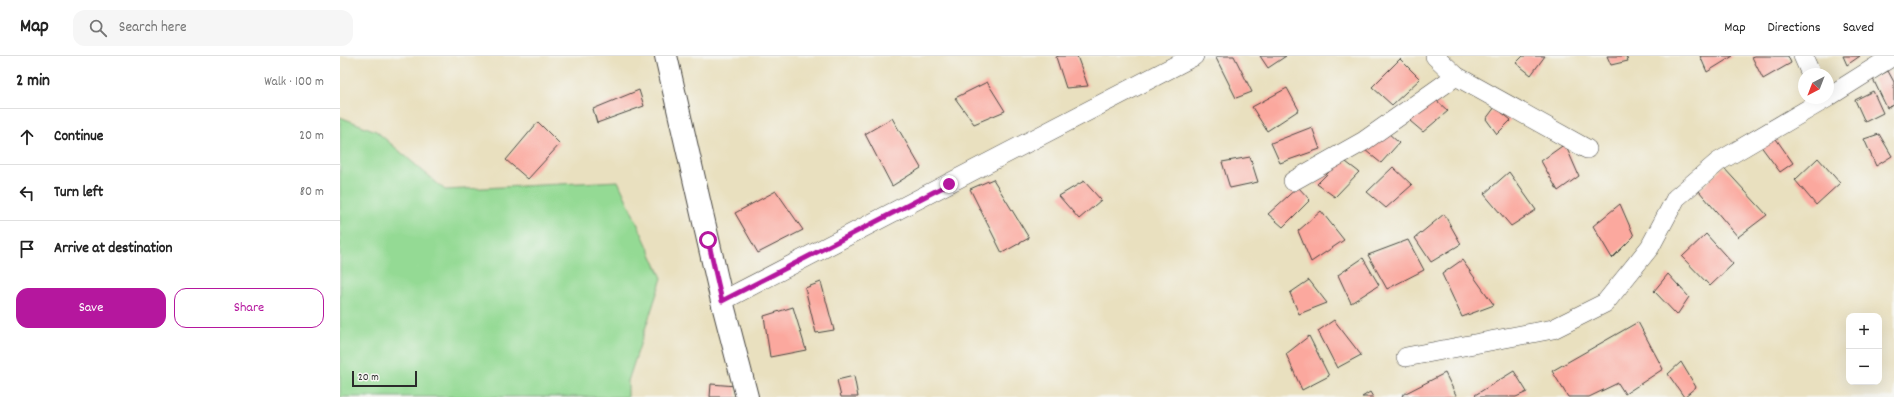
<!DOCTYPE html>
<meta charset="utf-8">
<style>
body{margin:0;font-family:Dekko,sans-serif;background:#f6f6f6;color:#222}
.controls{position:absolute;right:12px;bottom:12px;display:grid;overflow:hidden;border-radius:8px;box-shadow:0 4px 16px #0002}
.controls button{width:36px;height:36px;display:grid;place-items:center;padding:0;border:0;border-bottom:1px solid #e0e0e0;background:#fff;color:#222;font:20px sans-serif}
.compass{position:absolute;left:1458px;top:12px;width:36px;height:36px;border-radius:50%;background:#fff;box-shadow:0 4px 16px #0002;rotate:222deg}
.scale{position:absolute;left:12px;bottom:10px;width:65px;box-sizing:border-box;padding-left:4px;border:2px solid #2b2b2b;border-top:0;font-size:11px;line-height:14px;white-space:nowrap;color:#2b2b2b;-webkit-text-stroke:3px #f6f6f2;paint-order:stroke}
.stop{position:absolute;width:12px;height:12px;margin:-9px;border:3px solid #b5179e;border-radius:50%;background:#fff}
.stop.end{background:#b5179e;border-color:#fff;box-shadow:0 1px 4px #0008}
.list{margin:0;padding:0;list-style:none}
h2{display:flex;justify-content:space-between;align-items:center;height:52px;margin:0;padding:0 16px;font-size:17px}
h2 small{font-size:13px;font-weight:400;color:#767676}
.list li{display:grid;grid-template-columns:26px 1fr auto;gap:12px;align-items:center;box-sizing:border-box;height:56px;padding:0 16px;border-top:1px solid #e0e0e0}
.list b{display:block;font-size:15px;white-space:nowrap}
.list em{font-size:13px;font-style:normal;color:#767676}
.actions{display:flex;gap:8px;padding:12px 16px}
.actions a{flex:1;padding:9px 0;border:1px solid #b5179e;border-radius:12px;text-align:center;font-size:14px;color:#b5179e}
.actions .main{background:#b5179e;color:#fff}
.icon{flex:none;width:22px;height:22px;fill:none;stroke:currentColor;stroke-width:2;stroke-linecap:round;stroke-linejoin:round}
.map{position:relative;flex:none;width:1554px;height:341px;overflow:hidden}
header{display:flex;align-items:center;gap:24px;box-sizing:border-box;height:56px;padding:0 20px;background:#fff;border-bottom:1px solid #e0e0e0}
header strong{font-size:19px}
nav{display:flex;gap:22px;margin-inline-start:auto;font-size:14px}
.search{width:280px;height:36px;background:#f6f6f6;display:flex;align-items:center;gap:10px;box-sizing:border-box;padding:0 14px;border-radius:12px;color:#767676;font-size:15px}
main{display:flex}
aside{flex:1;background:#fff}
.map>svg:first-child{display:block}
.green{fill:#94da94;stroke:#608260}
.building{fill:#fba89e}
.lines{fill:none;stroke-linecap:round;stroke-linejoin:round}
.minor-casing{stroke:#484641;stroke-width:20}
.tertiary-casing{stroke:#484641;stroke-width:24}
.minor{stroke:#fff;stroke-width:19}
.tertiary{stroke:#fff;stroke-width:22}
.route{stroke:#b5179e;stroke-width:5}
</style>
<header>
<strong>Map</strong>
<div class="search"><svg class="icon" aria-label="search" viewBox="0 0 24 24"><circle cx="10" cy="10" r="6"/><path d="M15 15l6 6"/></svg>Search here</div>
<nav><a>Map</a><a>Directions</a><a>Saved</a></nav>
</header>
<main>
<aside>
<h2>2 min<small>Walk · 100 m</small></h2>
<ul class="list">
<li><svg class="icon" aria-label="ahead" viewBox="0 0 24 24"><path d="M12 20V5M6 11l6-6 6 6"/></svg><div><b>Continue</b></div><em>20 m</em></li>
<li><svg class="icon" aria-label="left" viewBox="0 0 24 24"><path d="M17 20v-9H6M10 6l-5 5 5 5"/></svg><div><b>Turn left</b></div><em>80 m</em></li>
<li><svg class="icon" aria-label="arrive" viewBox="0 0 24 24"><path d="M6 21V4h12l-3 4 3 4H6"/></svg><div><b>Arrive at destination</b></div></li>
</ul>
<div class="actions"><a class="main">Save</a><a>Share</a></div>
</aside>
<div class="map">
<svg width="1554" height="341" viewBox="0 0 1554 341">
<rect width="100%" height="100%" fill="#f6f6f2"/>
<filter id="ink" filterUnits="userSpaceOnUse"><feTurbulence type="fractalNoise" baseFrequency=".025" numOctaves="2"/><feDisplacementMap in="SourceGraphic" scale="8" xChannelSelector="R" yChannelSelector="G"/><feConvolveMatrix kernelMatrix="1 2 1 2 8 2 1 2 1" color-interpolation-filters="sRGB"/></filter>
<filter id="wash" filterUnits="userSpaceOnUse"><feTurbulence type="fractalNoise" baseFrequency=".012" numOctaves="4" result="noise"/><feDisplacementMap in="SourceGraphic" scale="16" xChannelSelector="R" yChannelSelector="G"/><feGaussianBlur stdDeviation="0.9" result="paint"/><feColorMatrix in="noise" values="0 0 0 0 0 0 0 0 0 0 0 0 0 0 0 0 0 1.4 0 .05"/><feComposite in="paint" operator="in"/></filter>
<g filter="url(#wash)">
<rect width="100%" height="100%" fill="#e9e0bf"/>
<path class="green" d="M0,61l36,14 69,59 173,-9 44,97 -34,103v16h-288z"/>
<g id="blocks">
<g class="building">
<path d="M719,0h18l11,30 -22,2 -10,-31z"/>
<path d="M875,0h19l18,36 -16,6z"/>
<path d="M920,0h26l-18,12z"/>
<path d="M1183,0h22l-14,19 -15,-12z"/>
<path d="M1267,0h19l2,5 -17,4z"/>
<path d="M1360,0h33l-26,16z"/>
<path d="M1415,0h33l3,7 -28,16 -11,-22z"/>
<path d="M1503,0h17l-13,9z"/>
<path d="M1060,3l20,20 -28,26 -20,-18z"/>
<path d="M1548,15l6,11v23l-7,3 -14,-29z"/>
<path d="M647,26l18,29 -31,13 -19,-26z"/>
<path d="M947,32l12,22 -32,21 -15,-24z"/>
<path d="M299,34l5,16 -47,17 -4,-14z"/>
<path d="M1533,35l10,22 -18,9 -10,-22z"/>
<path d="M1095,43l13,12 -25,21 -13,-11z"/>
<path d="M1155,51l16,13 -14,14 -11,-15z"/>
<path d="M552,62l29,50 -29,18 -27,-52z"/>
<path d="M198,66l22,22 -32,35 -22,-19z"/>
<path d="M972,71l8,22 -40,14 -9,-20z"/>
<path d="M1046,75l13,12 -18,20 -16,-13z"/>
<path d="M1539,78l13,22 -16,10 -12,-27z"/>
<path d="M1434,80l19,27 -13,9 -20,-27z"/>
<path d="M1225,88l14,32 -21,15 -17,-30z"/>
<path d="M910,101l8,25 -28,6 -8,-26z"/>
<path d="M1478,102l22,25 -24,22 -21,-25z"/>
<path d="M1002,103l17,13 -24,25 -18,-13z"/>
<path d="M1053,111l19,18 -26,23 -19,-16z"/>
<path d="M1383,111l44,48 -29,22 -39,-46z"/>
<path d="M1169,116l27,38 -25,16 -27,-32z"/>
<path d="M653,123l36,59 -27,15 -32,-64z"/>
<path d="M744,125l17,19 -22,19 -20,-23z"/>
<path d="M958,131l12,13 -27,27 -15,-13z"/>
<path d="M436,135l27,39 -45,23 -23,-40z"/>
<path d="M1280,148l14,32 -22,22 -19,-32z"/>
<path d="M981,155l23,29 -33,22 -13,-31z"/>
<path d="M1104,158l17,30 -30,18 -16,-24z"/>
<path d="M1366,178l27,30 -23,22 -28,-29z"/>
<path d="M1068,184l16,30 -37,19 -19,-34z"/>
<path d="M1023,202l16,27 -28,18 -13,-28z"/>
<path d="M1122,204l32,45 -32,12 -20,-43z"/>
<path d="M1328,218l21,23 -12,18 -23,-24z"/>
<path d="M969,224l18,23 -28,11 -9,-21z"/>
<path d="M481,226l13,48 -18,3 -11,-45z"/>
<path d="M453,251l13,43 -36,7 -6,-41z"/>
<path d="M994,264l27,35 -24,13 -19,-37z"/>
<path d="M1298,266l25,47 -38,25 -7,-11 -29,14h-21l-16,-26z"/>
<path d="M969,280l20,40 -27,14 -16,-36z"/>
<path d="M1341,306l15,25 -12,10 -16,-23z"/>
<path d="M1174,315l13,21 -11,5h-40l-1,-2z"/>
<path d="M1105,317l12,24h-54l-1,-2z"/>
<path d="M514,320l4,21h-17l-4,-17z"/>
<path d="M371,328l25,2v11h-26z"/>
<path d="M1030,336l3,5h-11z"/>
</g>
</g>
</g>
<g filter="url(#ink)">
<use href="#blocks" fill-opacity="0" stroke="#484641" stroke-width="1"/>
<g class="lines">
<defs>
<g id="minor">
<path d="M1095,0l21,20 131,73"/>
<path d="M1463,0l8,18"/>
<path d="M1488,41l65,-41"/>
<path d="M953,125l71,-40 92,-65"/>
<path d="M382,245l472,-245"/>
<path d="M1066,301l147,-28 52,-26 45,-56 26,-49 42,-36 109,-64"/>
</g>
<path id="tertiary" d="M326,0l56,245 25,96"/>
</defs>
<use href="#minor" class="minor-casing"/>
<use href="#tertiary" class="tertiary-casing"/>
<use href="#minor" class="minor"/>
<use href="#tertiary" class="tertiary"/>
</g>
</g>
<g class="lines" filter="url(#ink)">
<path class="route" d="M368,184l14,61 227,-117"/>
</g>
</svg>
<div class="controls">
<button>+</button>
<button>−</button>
</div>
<svg class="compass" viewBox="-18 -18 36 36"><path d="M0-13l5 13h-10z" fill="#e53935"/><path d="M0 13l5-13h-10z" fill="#767676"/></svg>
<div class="scale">20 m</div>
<div class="stop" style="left:368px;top:184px"></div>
<div class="stop end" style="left:609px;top:128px"></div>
</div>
</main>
